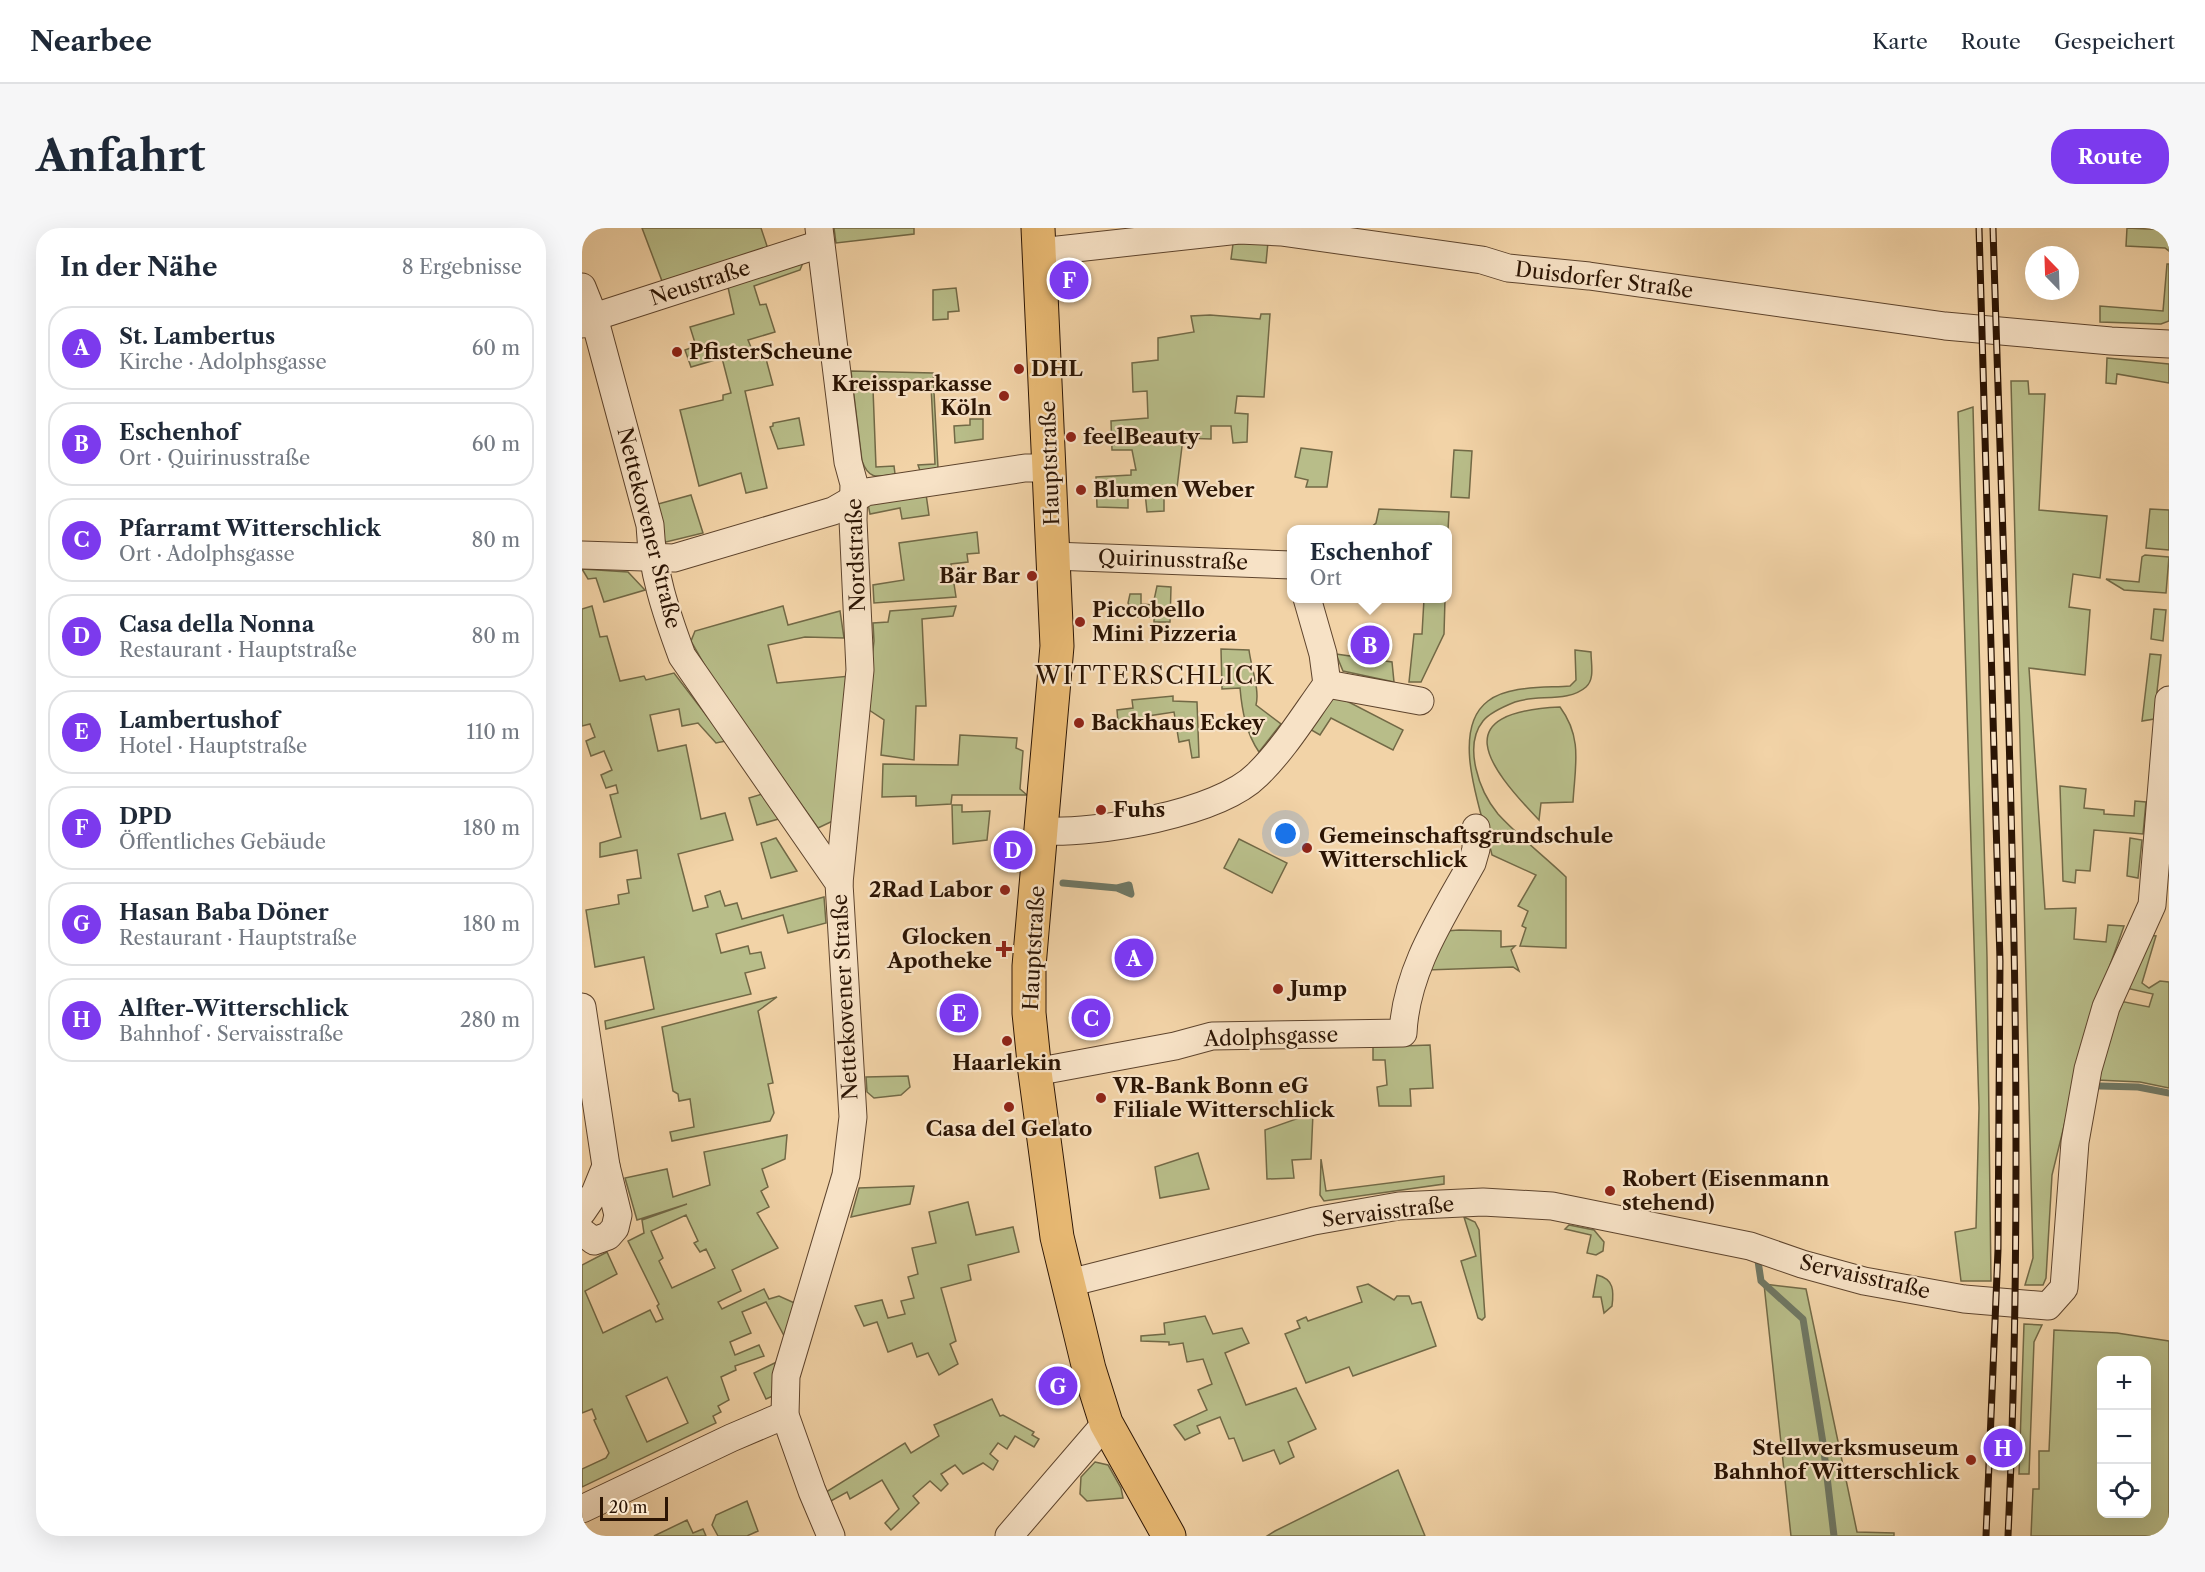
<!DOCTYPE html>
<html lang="de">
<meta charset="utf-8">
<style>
body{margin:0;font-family:"Libre Caslon Text",serif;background:#f6f6f7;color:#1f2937}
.controls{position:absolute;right:18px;bottom:18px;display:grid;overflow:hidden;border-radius:12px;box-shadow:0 6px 24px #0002}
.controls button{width:54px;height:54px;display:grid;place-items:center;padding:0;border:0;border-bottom:2px solid #e0e1e3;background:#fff;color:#1f2937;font:30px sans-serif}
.compass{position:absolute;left:1443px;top:18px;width:54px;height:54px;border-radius:50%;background:#fff;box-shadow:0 6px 24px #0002;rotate:337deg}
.scale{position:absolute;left:18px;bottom:15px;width:68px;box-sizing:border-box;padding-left:6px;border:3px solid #2c1504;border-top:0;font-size:16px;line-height:21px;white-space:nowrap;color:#2c1504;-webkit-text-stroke:4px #f7e2c6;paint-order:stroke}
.you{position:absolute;left:704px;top:606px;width:21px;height:21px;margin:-15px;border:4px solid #fff;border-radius:50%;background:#1a73e8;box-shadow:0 0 0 9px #1a73e833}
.badge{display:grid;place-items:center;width:39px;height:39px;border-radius:50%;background:#7c3aed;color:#fff;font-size:20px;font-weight:700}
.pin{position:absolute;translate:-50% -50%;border:3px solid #fff;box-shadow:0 2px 6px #0006}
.popup{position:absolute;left:705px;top:297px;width:165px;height:78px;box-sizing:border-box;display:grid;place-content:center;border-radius:12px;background:#fff;filter:drop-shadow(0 2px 4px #0005);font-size:20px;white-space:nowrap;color:#747a83}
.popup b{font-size:22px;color:#1f2937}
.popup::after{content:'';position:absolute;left:50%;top:100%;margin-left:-12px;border:12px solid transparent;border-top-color:#fff}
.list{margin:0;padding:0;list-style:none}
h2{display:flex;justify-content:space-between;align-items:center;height:78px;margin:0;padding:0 24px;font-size:26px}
h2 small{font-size:20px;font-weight:400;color:#747a83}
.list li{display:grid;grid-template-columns:39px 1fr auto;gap:18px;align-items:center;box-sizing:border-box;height:84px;margin:0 12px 12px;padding:0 12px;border:2px solid #e0e1e3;border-radius:24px}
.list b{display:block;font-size:22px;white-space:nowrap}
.list p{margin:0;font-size:20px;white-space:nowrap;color:#747a83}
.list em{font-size:20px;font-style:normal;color:#747a83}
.icon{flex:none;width:33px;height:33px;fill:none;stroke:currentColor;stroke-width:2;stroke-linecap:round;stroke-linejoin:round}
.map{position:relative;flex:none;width:1587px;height:1308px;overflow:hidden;border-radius:24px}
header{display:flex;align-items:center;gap:36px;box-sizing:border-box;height:84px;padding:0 30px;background:#fff;border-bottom:2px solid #e0e1e3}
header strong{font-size:28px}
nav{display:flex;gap:33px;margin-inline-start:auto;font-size:21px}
.intro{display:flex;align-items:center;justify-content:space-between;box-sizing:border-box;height:144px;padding:0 36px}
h1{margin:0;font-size:42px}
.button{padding:15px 27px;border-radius:24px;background:#7c3aed;color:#fff;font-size:21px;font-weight:700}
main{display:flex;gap:36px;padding:0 36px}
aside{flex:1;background:#fff;border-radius:24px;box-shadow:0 6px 24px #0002}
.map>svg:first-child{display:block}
.green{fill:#b8bd89;stroke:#726946;stroke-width:1.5;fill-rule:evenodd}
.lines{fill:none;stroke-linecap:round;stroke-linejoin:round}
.stream{stroke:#6f7763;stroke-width:7}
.minor-casing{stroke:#5e442d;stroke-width:29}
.major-casing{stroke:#2c1504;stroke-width:35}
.minor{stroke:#f7e2c6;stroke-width:27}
.major{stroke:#e9ba74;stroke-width:33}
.rail-casing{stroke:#2c1504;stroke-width:7}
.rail{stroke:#f7e2c6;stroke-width:4.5;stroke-dasharray:14;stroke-linecap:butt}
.poi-dot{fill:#8f2418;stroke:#f7e2c6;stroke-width:2}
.labels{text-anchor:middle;stroke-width:4.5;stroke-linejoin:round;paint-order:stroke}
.street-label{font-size:21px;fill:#2c1504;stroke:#f7e2c6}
.poi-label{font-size:21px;font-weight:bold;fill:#2c1504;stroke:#f7e2c6;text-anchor:start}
.quarter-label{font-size:24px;letter-spacing:1.5px;fill:#2c1504;stroke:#f7e2c6}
</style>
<header>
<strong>Nearbee</strong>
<nav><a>Karte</a><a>Route</a><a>Gespeichert</a></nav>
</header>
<div class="intro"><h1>Anfahrt</h1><a class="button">Route</a></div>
<main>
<aside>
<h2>In der Nähe<small>8 Ergebnisse</small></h2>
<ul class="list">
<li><span class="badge">A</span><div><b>St. Lambertus</b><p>Kirche · Adolphsgasse</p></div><em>60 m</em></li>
<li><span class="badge">B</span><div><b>Eschenhof</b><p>Ort · Quirinusstraße</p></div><em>60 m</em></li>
<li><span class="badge">C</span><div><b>Pfarramt Witterschlick</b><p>Ort · Adolphsgasse</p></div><em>80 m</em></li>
<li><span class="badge">D</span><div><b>Casa della Nonna</b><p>Restaurant · Hauptstraße</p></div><em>80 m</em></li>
<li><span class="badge">E</span><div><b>Lambertushof</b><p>Hotel · Hauptstraße</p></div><em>110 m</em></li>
<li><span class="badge">F</span><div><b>DPD</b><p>Öffentliches Gebäude</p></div><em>180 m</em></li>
<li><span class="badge">G</span><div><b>Hasan Baba Döner</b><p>Restaurant · Hauptstraße</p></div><em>180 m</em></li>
<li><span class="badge">H</span><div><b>Alfter-Witterschlick</b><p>Bahnhof · Servaisstraße</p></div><em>280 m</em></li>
</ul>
</aside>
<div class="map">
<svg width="1587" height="1308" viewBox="0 0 1587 1308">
<rect width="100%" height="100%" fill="#f2d3a7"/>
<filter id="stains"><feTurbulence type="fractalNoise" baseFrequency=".00333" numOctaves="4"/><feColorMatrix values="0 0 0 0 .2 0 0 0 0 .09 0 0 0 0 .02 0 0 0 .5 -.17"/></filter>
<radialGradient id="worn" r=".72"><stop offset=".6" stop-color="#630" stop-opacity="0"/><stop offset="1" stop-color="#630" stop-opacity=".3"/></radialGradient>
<g class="green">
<path d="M60,0h119l7,21 -106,32z"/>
<path d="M252,0h80v6l-78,9z"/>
<path d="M1545,0l42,2v21l-4,-3 -39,-2z"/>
<path d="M686,14l-2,21 -35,-4 2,-15z"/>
<path d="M223,30l-5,12 -46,16 6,19 6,-1 9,28 -27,8 7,17 10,-2 8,30 -28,6 22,97 -21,5 -5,-20 -42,13 -19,-76 43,-10v-5l8,-2 -9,-35 -31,9 -6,-17 11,-4 -6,-19 44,-13 -7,-31z"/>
<path d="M1585,36h2v57l-8,3 -61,-2v-16l63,5z"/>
<path d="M374,60l3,23 -11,1v7l-15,1v-30z"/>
<path d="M679,86h9l-6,83 -27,-1 -2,17 13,1 -1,28 -14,1 -2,-17h-20v13l-28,-1 -7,58h-12v15l-17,1 -2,-20 -17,1v15l-31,-1 -1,-30 35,-2v-5h5l-4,-20h-20l-1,-29 37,-3 -1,-27 -14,1 -1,-29 26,-3v-22l36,-6 -3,-16 19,-1 50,4z"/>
<path d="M1525,130l62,6v19l-52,-9 -1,10 -10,-1z"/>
<path d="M269,143l82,2 5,95 -18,3 -2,-6 17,-1 -4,-78 -58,3 3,78 18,-1 1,8c-18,3 -26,6 -33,-13z"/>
<path d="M1429,153h17l1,13h16l-6,116 68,6 -7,62 -27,-4 -4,33 21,3 -5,65 -56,-7 16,241 31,-1 -2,31 32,3 2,-17 16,1 -35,98 -37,151 -6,103 -3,7h-18l8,-27z"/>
<path d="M1391,179l14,550 4,324h-30l-6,-49 21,-4 3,-120 -21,-696z"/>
<path d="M217,190l5,27 -26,4 -8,-22 3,-1v-3z"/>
<path d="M388,191h13v20l-28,4 -1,-17 16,-1z"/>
<path d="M719,220l31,4 -5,35h-21l2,-7 -13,-3z"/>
<path d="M872,222l18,1 -3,47 -18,-1z"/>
<path d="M344,266l3,21 -27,4 -2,-11 -30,6 -2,-10z"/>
<path d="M109,267l12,38 -37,9 -4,-3 -4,-35z"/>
<path d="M797,281l70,3 -1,18 -79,-1 7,-6z"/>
<path d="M1568,281l19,1v40l-23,-2z"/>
<path d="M395,304l2,21 -12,1 1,8 -17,2 5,33 -82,6 -1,-18 31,-5 -5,-37z"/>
<path d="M1563,327l24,2 -3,36 -42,-3 -18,-11 33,3 3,-25z"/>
<path d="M0,341l46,3 17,18 -41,12 -8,-24 -8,1z"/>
<path d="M575,358l14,1 -1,35h-16v-5h-16l-10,-14 2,-9h11v10l12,1z"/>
<path d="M842,371h21l-1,35 -23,48h-12l5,-48h8z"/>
<path d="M10,378l8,31 7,-1 13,45 24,-5 2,4 28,-7 52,68 -10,2 -18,-20 -16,3 -3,-17 -29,6 8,36 28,-6 15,74 24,-6 8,27 -55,14 15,57 15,-4 -3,-11 15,-5 5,15 12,-3 5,16 82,-22 2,26 -38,10 -5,-18 -67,19 5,19 27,-7 2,8 11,-2 4,16 -20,5 6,21 -145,35 -1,-8 49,-12 -10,-52 -49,10 -9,-57 33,-6 -1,-9 11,-2 -2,-13 14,-2 -4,-28 -37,7v-14l21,-6 -11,-42 8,-2 -2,-8 -10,3 -5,-13 11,-5 -8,-19 -13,5 -5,-15 9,-4 -5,-13 -8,2v-117z"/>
<path d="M201,378l5,19 52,-14 4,27 -39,-1 -37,8 9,38 73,-7 -13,143 -19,9 -106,-150 -21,-37 4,-10z"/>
<path d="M374,378l-3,10 -31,3 4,87h-10l-2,54 -33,-5 3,-35 -18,-12 8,-67 -1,-18 15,-1 2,-11z"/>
<path d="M1572,381l12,1 -3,31 -12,-2z"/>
<path d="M639,421l28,1c2,17 11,40 7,55l25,19 -22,28c-13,-19 -17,-41 -19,-64l-18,1z"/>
<path d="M993,422l16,2c0,12 4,27 -5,35 -18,16 -50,7 -71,15 -10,4 -25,10 -32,19 -20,25 -4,70 15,93 20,22 46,42 68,63v71l-46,-2 6,-18 -4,-2 6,-15 -10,-5 18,-31 -44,-20c-9,-40 -44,-124 -4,-154 21,-16 57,-13 82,-15l6,-6z"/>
<path d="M754,426l56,8 2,20 -51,-11z"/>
<path d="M1568,426l11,1 -7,64 -12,2z"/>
<path d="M591,468v5l24,1 2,55 -7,1 -3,-18 -10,2 -5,-30 -26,4v4l-30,2 -1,-12 16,-2 -1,-8z"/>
<path d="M749,470h10l62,32 -10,20 -62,-32 -11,17 -12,-7z"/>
<path d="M978,479c23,31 15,59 13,95l-32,1 -2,17c-53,-55 -92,-108 21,-113z"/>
<path d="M378,507l57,3 -1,10 7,3 -3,38 7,6h-75l-1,9 -35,2v-10l-34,1 1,-33 75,1z"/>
<path d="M1478,558l26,3 -2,19 20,2v4l30,2 1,-15 11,1 -3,32 -49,-4 -4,41 -14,-1 -1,13 -12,-2z"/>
<path d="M180,566l20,24 -25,7 -8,-27z"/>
<path d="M370,577h10v7l28,-1 -3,29 -34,4z"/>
<path d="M194,610l21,33 -26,7 -10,-35z"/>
<path d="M1548,610l12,2 -4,38 -11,-2z"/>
<path d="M657,611l48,24 -15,30 -48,-25z"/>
<path d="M877,702l42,1v16l14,-1 -4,4 8,21 -6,-4 -86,3 19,-39z"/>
<path d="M1565,707l9,1 -14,47 7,5 11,-7 9,1v106l-29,-6 -43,-2 23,-79 29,6 4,-13 -27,-6z"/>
<path d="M195,769l-19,14 15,72 -5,1 6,29 -4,8 -98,20 -2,-9 24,-5 -4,-28 -11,2 -1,-7 -5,-3 -11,-64z"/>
<path d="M848,817l3,43 -23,1 1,17h-32l-2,-19 10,-2 -2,-25h-12v-13z"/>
<path d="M326,848l2,11 -9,8 -27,3 -7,-6 -1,-15z"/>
<path d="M731,885l-2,46 -19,1 2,18 -27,1 -2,-49z"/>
<path d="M205,907l-2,24 -23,10 6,18 -7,4 8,16 -12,6 21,35 -46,22 9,21 -23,11 4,7 42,-20 5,10 10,-3 20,9 -10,40 -23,-43 -24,10 9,21 -21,9 5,13 24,-10 5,11 -29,10 1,4 -15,7 8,23 -11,6 3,6 -8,4 3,7 -134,64v-18l24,-11 3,-5 -15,-33 2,-1 -4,-10 -10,4v-148l25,-13 10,22 -32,17 18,42 47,-23 6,12 7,-3 -6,-13 2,-2 -31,-63 16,-8 -2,-13 45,-16 -50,16 -12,-42 42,-9 6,28 37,-12 -6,-33zM104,987l12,26 -4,2 6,9 6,-3 9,19 -43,20 -13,-27 4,-3 -12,-27zM85,1149l21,46 -41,19 -21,-46z"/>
<path d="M616,925l11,36 -49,9 -5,-31z"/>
<path d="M739,931l5,32 118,-15v8l-120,17 -4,-6z"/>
<path d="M332,958l-4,18 -59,13 8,-29z"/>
<path d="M386,974l8,33 37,-8 6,25 -51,13 3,15 -30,8 15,53 -6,3 8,20 -19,11 -11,-22 -11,4 -5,-14 -24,9 -11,-30 -13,4 -9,-20 27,-6 6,18 17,-4 -4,-13 13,-3 -6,-21 10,-3 -6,-26 24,-5 -7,-31z"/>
<path d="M882,989l11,5 4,8 6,87 -3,3 -4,-2 -17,-57 15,-5z"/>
<path d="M987,997l25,5 10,12 -1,9 -7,4 -9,-2 4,-18 -26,-6z"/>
<path d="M1015,1047c17,4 17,16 15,31l-8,7 -3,-16h-8z"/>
<path d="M786,1056l26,16 3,-4h12l3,8 9,-2 15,44 -83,30 -4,-9 -43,16 -21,-49 15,-6 -3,-7 9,-4 2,4 54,-19 -5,-15z"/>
<path d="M1182,1056l42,5 51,243 37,1v3h-103z"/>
<path d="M623,1088l8,18 29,-6 7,15 -24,10 21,52 50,-17 20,41 -28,13 6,15 -14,7 -6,-14 -31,11 -9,-23 -5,1 -9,-22 -23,9 3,7 -15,7 -11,-15 33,-15 -9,-20 14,-6 -9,-25 -16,3 -4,-19 -14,2v-3l-28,-1v-5l24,-2 -1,-11z"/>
<path d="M1442,1096l18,1 -8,17 -5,132h-10z"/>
<path d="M1472,1102l63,3 52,8v195h-138l2,-47h6v-38h10zM1564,1132v154h-44v-154z"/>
<path d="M201,1131l-10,37 -7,3 -12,-26z"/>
<path d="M410,1171l8,17 3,-1 31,17 -2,3 7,4 -5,8 -19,-11 -8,13 -9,-6 -8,11 8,7 -5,9 -10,-7 -20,11 -8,-9 -14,9 7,10 -7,7 -11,-10 -17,15 6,7 -28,27 -6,-7 14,-14 -17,-29 -32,19 -3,-7 -16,9 -5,-9 79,-49 6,10 28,-17 -5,-11z"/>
<path d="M513,1234l13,3 13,23 2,10 -36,3 -7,-7 1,-17z"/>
<path d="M816,1242l27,66h-158l8,-5z"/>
<path d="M165,1273l11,30 -11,5h-29l-6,-11 4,-10z"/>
<path d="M105,1292l6,13 10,-4 3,7h-52z"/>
</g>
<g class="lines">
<g class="stream">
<path d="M481,655l54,5 14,6 -2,-9 -12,3"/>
<path d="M1518,858l38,1 31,6"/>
<path d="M1176,1033l3,20 42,38 20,124 11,93"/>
</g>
<defs>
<g id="minor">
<path d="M237,0l29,234 6,22 -1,36 7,150 -21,213"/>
<path d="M458,24l199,-22 42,2 201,28 26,8 81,8 356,50 166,15 58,3"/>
<path d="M0,59l12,30 56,208c2,46 16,88 32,131l157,227 14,234 -7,58 -60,201 -1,39 27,76 19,45"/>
<path d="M0,96l12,-7 226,-73"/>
<path d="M0,327l92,3 159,-47 33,-19 159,-24h26"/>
<path d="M471,328l239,9"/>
<path d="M745,456l93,17"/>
<path d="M460,603c54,3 176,-17 215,-56 27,-26 48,-61 70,-91l-4,-30 -16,-56"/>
<path d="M0,779l24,159 12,49 -3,13 -7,8 -14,5 -12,-9"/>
<path d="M453,844l140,-26 37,-10 191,-3c3,-63 39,-116 69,-170l4,-14v-21"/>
<path d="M0,984l13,-19 11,-27"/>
<path d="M487,1055l245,-62 85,-15 84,-4 69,4 198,40 52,18 62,17 100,18 84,7 16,-18 11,-146 13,-73 18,-62 46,-102 17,-205"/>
<path d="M0,1281l149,-71 54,-23"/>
<path d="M427,1308l97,-113"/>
</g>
<path id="major" d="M456,0l19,418 -28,320v47l6,59 22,165 32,132 17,54 63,113"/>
</defs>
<use href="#minor" class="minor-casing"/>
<use href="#major" class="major-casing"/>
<use href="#minor" class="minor"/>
<use href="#major" class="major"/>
<defs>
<g id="rail">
<path d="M1397,0l21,733 -2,289 -12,286"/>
<path d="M1411,0c13,436 35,872 15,1308"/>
</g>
</defs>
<use href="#rail" class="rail-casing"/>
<use href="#rail" class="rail"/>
</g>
<g class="poi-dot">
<circle cx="95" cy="124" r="6"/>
<circle cx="437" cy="141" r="6"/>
<circle cx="422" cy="168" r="6"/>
<circle cx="489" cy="209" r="6"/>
<circle cx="499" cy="262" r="6"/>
<circle cx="450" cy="348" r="6"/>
<circle cx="498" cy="394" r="6"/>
<circle cx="497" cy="495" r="6"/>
<circle cx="519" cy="582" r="6"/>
<circle cx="725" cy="620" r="6"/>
<circle cx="423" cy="662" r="6"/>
<path d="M419 712h6v6h6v6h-6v6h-6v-6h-6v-6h6z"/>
<circle cx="696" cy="761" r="6"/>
<circle cx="425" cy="813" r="6"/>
<circle cx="519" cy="870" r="6"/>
<circle cx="427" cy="879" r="6"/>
<circle cx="1028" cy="963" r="6"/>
<circle cx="1389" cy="1232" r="6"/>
</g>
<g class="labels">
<g class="street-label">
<text transform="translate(1022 52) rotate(7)" y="7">Duisdorfer Straße</text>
<text transform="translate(118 55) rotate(-18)" y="7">Neustraße</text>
<text transform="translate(468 235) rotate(-92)" y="7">Hauptstraße</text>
<text transform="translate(67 300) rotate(76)" y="7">Nettekovener Straße</text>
<text transform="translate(274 327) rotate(-92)" y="7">Nordstraße</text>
<text transform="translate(591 332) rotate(2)" y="7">Quirinusstraße</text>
<text transform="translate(452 720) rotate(-87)" y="7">Hauptstraße</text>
<text transform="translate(263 769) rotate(-93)" y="7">Nettekovener Straße</text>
<text transform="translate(689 809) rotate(-2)" y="7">Adolphsgasse</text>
<text transform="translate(806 984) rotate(-7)" y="7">Servaisstraße</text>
<text transform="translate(1283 1049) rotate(13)" y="7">Servaisstraße</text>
</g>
<g class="poi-label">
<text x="107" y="131">PfisterScheune</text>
<text x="449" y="148">DHL</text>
<text x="410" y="163" text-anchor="end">Kreissparkasse<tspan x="410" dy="24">Köln</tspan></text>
<text x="501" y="216">feelBeauty</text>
<text x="511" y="269">Blumen Weber</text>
<text x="438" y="355" text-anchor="end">Bär Bar</text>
<text x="510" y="389">Piccobello<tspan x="510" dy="24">Mini Pizzeria</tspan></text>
<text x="509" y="502">Backhaus Eckey</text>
<text x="531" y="589">Fuhs</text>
<text x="737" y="615">Gemeinschaftsgrundschule<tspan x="737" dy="24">Witterschlick</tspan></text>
<text x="411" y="669" text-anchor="end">2Rad Labor</text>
<text x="410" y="716" text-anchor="end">Glocken<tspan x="410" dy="24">Apotheke</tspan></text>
<text x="708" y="768">Jump</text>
<text x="425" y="842" text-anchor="middle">Haarlekin</text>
<text x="531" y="865">VR-Bank Bonn eG<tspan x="531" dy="24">Filiale Witterschlick</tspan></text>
<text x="427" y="908" text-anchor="middle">Casa del Gelato</text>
<text x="1040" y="958">Robert (Eisenmann<tspan x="1040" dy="24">stehend)</tspan></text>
<text x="1377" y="1227" text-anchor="end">Stellwerksmuseum<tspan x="1377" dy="24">Bahnhof Witterschlick</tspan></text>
</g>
<g class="quarter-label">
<text x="573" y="456">WITTERSCHLICK</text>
</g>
</g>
<rect width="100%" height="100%" filter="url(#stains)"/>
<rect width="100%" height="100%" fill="url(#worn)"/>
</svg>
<div class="controls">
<button>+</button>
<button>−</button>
<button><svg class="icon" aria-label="locate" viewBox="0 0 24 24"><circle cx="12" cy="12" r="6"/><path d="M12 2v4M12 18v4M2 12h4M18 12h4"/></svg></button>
</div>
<svg class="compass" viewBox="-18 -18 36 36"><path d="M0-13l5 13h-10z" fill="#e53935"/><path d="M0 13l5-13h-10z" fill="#747a83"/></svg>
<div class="scale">20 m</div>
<div class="you"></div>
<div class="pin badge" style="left:552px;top:730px">A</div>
<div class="pin badge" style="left:788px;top:417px">B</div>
<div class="popup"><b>Eschenhof</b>Ort</div>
<div class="pin badge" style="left:509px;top:790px">C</div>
<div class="pin badge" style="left:431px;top:622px">D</div>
<div class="pin badge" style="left:377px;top:785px">E</div>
<div class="pin badge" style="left:487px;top:52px">F</div>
<div class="pin badge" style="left:476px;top:1158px">G</div>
<div class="pin badge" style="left:1421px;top:1220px">H</div>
</div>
</main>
